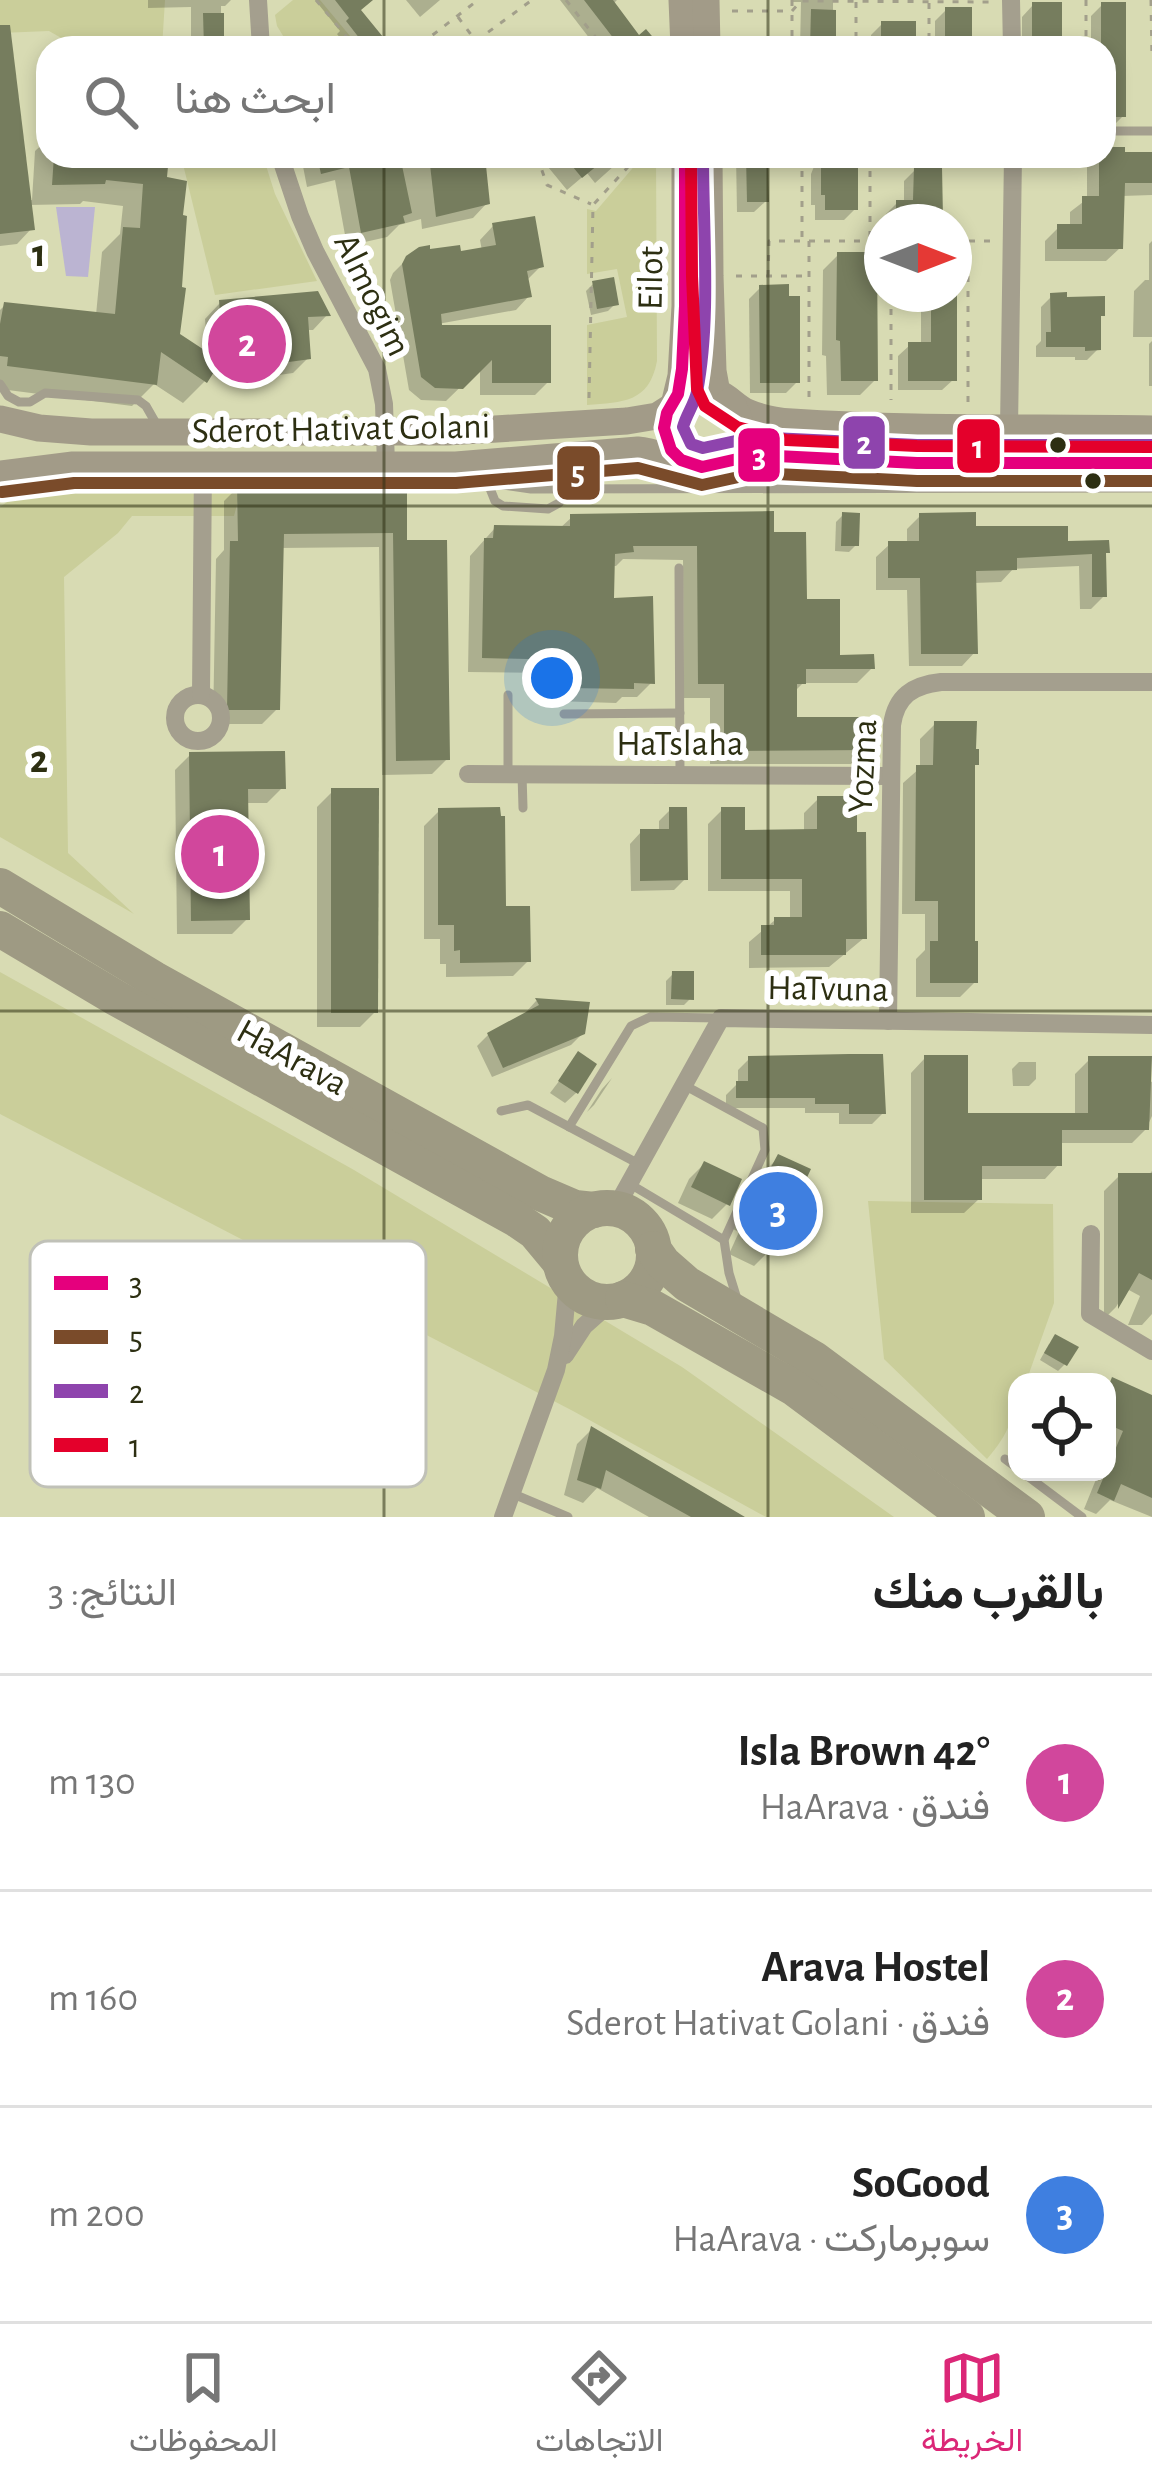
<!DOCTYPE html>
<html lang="ar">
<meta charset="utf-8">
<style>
body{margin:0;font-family:"Alegreya Sans",Vazirmatn,sans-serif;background:#f6f6f6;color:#222;direction:rtl}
.controls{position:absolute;right:36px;bottom:36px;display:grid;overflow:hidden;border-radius:24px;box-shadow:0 6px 18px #0003}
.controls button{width:108px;height:108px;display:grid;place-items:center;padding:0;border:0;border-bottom:3px solid #e0e0e0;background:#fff;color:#222;font:60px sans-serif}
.compass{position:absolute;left:864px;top:204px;width:108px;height:108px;border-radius:50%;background:#fff;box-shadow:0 6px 18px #0003;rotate:90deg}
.you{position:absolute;left:552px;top:678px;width:42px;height:42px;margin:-30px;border:9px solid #fff;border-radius:50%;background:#1a73e8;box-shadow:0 0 0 18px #1a73e833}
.badge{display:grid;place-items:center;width:78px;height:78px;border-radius:50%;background:#db2777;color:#fff;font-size:39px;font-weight:700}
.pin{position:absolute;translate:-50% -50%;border:6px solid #fff;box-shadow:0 3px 12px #0006}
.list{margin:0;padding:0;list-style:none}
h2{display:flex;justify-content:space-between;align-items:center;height:156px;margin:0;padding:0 48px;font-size:51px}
h2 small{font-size:39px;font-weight:400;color:#767676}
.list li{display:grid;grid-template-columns:78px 1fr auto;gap:36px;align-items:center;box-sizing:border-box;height:216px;padding:0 48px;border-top:3px solid #e0e0e0}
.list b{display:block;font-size:45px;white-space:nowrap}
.list p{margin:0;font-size:39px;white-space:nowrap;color:#767676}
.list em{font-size:39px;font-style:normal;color:#767676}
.icon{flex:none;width:66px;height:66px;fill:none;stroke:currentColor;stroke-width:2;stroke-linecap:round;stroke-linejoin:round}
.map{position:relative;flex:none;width:1152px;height:1517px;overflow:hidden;direction:ltr}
.search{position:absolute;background:#fff;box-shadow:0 6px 18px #0003;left:36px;right:36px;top:36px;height:132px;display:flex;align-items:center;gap:30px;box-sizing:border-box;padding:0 42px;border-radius:36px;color:#767676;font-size:45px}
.sheet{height:804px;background:#fff}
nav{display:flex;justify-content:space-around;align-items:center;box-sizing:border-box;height:168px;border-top:3px solid #e0e0e0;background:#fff;font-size:33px;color:#767676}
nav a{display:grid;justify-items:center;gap:6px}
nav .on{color:#db2777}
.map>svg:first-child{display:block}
.green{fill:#cace9a}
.water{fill:#bbb4d2}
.shadow{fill:#0003}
.building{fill:#767d5e}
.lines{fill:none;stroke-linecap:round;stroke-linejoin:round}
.path{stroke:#a29f8b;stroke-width:3;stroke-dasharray:6 9;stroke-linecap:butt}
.lane{stroke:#a49f8e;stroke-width:9}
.street{stroke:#a49f8e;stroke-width:18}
.secondary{stroke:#a29b88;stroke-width:27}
.highway{stroke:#9e9a83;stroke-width:36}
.bus-1-casing{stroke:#fff;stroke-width:21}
.bus-2-casing{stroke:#fff;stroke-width:21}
.bus-3-casing{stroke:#fff;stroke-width:21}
.bus-4-casing{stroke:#fff;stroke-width:21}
.bus-1{stroke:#e5007d;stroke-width:12}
.bus-2{stroke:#7a4b2a;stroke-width:12}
.bus-3{stroke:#8e44ad;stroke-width:12}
.bus-4{stroke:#e4002b;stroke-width:12}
.grid{fill:none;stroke:#2d2f12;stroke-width:3;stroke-opacity:0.55}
.bus-dot{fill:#2d2f12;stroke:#fff;stroke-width:4.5}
.labels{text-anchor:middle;stroke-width:12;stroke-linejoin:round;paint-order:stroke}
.street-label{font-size:36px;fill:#2d2f12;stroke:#fff}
.key{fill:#fff;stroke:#c0c1b8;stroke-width:3}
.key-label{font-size:33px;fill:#2d2f12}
.grid-label{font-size:39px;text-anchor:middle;font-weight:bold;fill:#2d2f12;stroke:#fff;stroke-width:12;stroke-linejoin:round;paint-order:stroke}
.line-badge{stroke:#fff;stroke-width:4.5}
.badge-label{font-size:33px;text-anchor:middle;font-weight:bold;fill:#fff}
</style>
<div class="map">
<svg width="1152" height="1517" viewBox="0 0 1152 1517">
<rect width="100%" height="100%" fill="#d8dbb3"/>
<g class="green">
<path d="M0,0h165l-3,48h-83l-30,-17 -49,2z"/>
<path d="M293,0h27l40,48 -70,-1 -13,-21 -2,-11z"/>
<path d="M181,156h82l12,38 42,87 -102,14z"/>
<path d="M643,156h13l1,205c-8,42 -34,41 -70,44v-80l40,-8 -10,-48 -30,5v-65l9,2z"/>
<path d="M247,493l-8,4 -5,19h-102l-14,17 -54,44 4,276 66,61 -134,-77v-330l10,-7 36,-6z"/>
<path d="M0,972l354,198 328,197 212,150h-128l-193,-106 -573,-297z"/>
<path d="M868,1201l185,3 1,99 -28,79h-9c0,32 -9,53 -30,77l-103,-100z"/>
</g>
<path class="water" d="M56,207h39l-7,70 -22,-1z"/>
<g class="shadow">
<path d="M148,0h83l-6,6h-4v37h4v5h-34v-41l-43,1z"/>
<path d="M315,0h50l-7,10 28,38h-38l-11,-14 3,-3z"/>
<path d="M406,0h34l-20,17z"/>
<path d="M560,0h57l-5,5 26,34 20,9h-61z"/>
<path d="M793,0h40v48h-33l1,-46h-8z"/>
<path d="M1033,5l26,43h-37v-31z"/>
<path d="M1102,5l21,111 -11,11h-8v-79h-13v-32z"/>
<path d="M946,10l23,38h-34v-27z"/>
<path d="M882,24l27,24h-38v-13z"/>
<path d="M745,36h18l1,12h-30z"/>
<path d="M0,57l29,143h3l3,-49 13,-12v17h118l-2,24 13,155 28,46 -22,22 -29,-19 -22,22 -132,-17v-79l5,-5 91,10 6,-63 18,-18 3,-28 -40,-5 -3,3 -51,1 3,23 -15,16 -17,2z"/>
<path d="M1104,150l18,5h30v40l-30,1 -2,52 -14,13h-61v-20l14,-14h11v-15l17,-13v-36l7,-7h10z"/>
<path d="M301,156h181l5,47 -14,15 -51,11 -1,-10 -22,6 -12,12 -40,9 -12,-66 -28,7z"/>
<path d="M539,156h86l-30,27 -8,-10 -20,17z"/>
<path d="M736,156h29l1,45 -12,11h-17z"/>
<path d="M823,156h32v53l-11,11h-29v-15h-4v-31l4,-10z"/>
<path d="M947,156h31l-10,10h-21z"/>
<path d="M915,170l25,47 -5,5h-49v-8l11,-11h7v-22z"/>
<path d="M493,226l48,40 -15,15 3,15 -13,14 -84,15 116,57 -13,13h-55v-27l-34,33 -25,-1 -12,-10 -19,-110 3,-7 15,-15 20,-5 30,1 24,-3 -2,-11z"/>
<path d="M1152,241v96h-19l1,-46 11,-11h4v-36z"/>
<path d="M838,255l37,125 -15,15h-33l-1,-39 -4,-1 1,-85z"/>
<path d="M593,284l22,20 -7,7 -17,4 -5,-24z"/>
<path d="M760,288l37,94 -11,11h-36l-1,-94z"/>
<path d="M921,294h33v85l-12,11h-44v-34l12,-11h11z"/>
<path d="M1052,296l50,19 -4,4v30l-11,11h-12v-3h-39v-11l5,-5v-34z"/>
<path d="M220,303l107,12 -14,15h-7l2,28 -15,15 -49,7 -2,-28 -34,3 -3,-36z"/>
<path d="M1152,341v45h-3v-42z"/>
<path d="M239,486h165l1,57 42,216 -15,15 -50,1 -3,-228 -99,1 -3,161 -15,15h-49l3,-165 8,-9v-49z"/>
<path d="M843,515l13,30 -7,7 -14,-1 1,-29z"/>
<path d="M920,516l53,13 92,15 38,11 1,41 -13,13h-11l-1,-43 -66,3 -12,13 -27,1 1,69 -13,14h-53l-2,-76h-31v-33l14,-13h17v-15z"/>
<path d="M572,517l199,18 33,67 33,56 35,10 -15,15h-54l-9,9v28l72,29 -15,15h-141v-66h-26l-1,-138 -60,-1 -7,7h-5l-1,35 42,81 -15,15h-15l-6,6 -61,-2v-28l-87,-1 2,-116 25,-28 64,1z"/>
<path d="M935,724l41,40 -4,4 3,214 -15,15h-44v-38l9,-9v-36h-23l1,-131 17,-15v-29z"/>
<path d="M190,755l93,32 -16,16h-22l2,116 -15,15h-55l-2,-164z"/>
<path d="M333,791l42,221 -15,15h-43v-220z"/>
<path d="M818,799l46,139 -35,29 -80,1v-26l26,-22h15v-29h-82v-67l14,-14 20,23 62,-1v-19z"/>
<path d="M670,810l15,69 -11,11 -43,1 -1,-47 11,-12h18v-11z"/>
<path d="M439,811l64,98 25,52 -15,15 -67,1v-13h-6v-25h-16v-113z"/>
<path d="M673,974l18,24 -7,7h-18v-24z"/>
<path d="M536,1001l51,4 -4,28 -12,12 -79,32 -15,-31 11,-11 40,-20 -2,-3z"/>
<path d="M579,1055l-3,38 -11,10 -15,-10z"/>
<path d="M925,1058l40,58h110v-42l15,-15 62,23v34l-6,13 -14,14h-73v21l-14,15h-66v20l-15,14h-53v-140z"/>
<path d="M749,1059l134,54 -11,11h-33v-11h-34v-5h-79v-13l12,-12v-13z"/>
<path d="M1019,1062h17v17l-7,7h-16l-1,-17z"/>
<path d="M612,1078l-18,27 -7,7 15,-23z"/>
<path d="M779,1157l-10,94 -15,15 -25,-12 10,-22 -6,-3 31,-57z"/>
<path d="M704,1164l23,40 -15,15 -34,-16 11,-24z"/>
<path d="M1152,1171v143l-10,11h-14l12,-29 -13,-7 -11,18 -12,12v-128l15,-15h29z"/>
<path d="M1049,1344l16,20 -7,7 -18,-11z"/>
<path d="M1113,1381l39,17v119l-42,-17 -14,14 -12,-5 15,-37h8v-18l3,-8 -3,-1v-58z"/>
<path d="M591,1430l136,87h-78l-52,-29 -14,15 -19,-8 13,-51z"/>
</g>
<g class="building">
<path d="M335,0h38l-12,10 31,38h-25l-21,-27 3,-3z"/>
<path d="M584,0h29l26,35 7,-6 16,19h-41z"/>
<rect x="1032" y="2" width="30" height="46"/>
<path d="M1101,2h25v115h-16v-54h-6v-15h-3z"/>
<rect x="945" y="7" width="27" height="41"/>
<path d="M811,9l25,1v38h-26z"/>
<path d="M203,13h21v35h-20z"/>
<path d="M881,21h35v22h-4v5h-31z"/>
<path d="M0,25h10l25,205 -35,4z"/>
<path d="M1104,147h21v5h27v31h-27l-2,66h-66v-25h25v-28h17v-40h5z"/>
<path d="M54,156h115l-2,21 20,4 -4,34 4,1 -5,71 4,1 -6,46 41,27 -14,22 -46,-31 -4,33 -150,-19 1,-9 -8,-1v-32l4,-22 111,12 8,-87 17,1 3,-44 -37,-4 -1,4 -53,1z"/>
<path d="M317,156h83l12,57 -9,3 2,7 -44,10 -12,-66 -28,7z"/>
<path d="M429,156h56l5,48 -54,13z"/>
<path d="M564,156h45l-27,22z"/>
<path d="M746,156h22l1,46h-22z"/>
<path d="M824,156h34v54h-33v-15h-4v-35h3z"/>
<path d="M914,167h28l1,51h-47v-18h17z"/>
<path d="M535,216l9,51 -17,4 5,26 -91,17 1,11h109v58h-59v-23l-29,29 -28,-1 -14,-11 -19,-113 4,-8 13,-9 11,-2v4l30,-4 1,6 35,-6 -4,-22z"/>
<path d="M837,252h40l1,129h-37l-1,-40 -4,-1z"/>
<path d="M614,277l5,28 -22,4 -5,-28z"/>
<path d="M789,284v12h11v87h-40l-1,-98z"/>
<path d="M318,291l13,25 -23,1 3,42 -52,7 -3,-27 -34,2 -3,-41z"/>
<path d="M1067,292v5l38,-1v20h-4v34l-16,1v-4h-39v-15h5l-1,-39z"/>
<path d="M931,294h26v87h-49v-39h23z"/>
<path d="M237,483h170v57h40l3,220 -54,1 -3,-228 -109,1 -4,176h-53l3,-169h8z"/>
<path d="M774,511v21h32l1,67h33v56l34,-1 1,15h-69v15h-9v33h72v33l-145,1v-67h-26l-1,-138h-64l1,6 -19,2 -1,44 39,-2 2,88 -21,-1v6l-66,-1v-28l-86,-2 2,-120h9l1,-13 76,1v-12z"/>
<path d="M842,512l18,1 -1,33h-18z"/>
<path d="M976,512v14h92v15l41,-1 1,13h-4l1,44h-15v-43l-75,4v12l-41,1 2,83h-57l-1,-76h-32v-37h31v-28z"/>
<path d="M934,721h43l-1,28h3v16h-4v176h3v42h-48v-42h8v-40h-23l1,-136h17z"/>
<path d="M285,751l1,38h-38l2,131 -59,1 -2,-169z"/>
<path d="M331,788h48l-1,225h-47z"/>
<path d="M817,796h40v36h9l1,107h-21v16h-85v-30h13v-8h28v-38h-81v-72h24v23l72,-1z"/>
<path d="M500,807l1,9h4l1,90h24l1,56 -71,1v-13l-6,1v-26h-16v-117z"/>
<path d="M669,807h18l1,73 -48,1v-52h29z"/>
<path d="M672,971h22v29l-23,-1z"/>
<path d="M535,998l55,4 -5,32 -82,34 -16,-35 52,-28z"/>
<path d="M578,1051l19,13 -19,30 -20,-13z"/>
<path d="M849,1054h34l3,60h-37v-10h-34v-6h-79v-17h12v-25z"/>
<path d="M924,1055h44v58h120v-57h64l-3,74h-87v36h-80v34h-58z"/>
<path d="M778,1154l33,15 -40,84 -29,-14 10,-22 -6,-3z"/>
<path d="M704,1161l38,18 -12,27 -39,-19z"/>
<path d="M1118,1173h34v107l-13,-7 -21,36z"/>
<path d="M1055,1334l24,13 -12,19 -23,-13z"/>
<path d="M1112,1377l40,18v103l-31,-14 -7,17 -17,-8 26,-62 -16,-7v-34z"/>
<path d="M591,1426l154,91h-54l-85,-47 -5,19 -24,-9z"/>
</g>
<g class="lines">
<g class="path">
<path d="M316,0l40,48"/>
<path d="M566,0l38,48"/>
<path d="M792,0v48"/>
<path d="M1086,0v48"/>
<path d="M1151,0l1,58"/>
<path d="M856,2v46"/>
<path d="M929,3v45"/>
<path d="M732,11h60l9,-10 194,1"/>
<path d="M458,17l23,31"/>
<path d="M476,41l56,-41"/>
<path d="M435,47l9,-2 11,3"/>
<path d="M434,48l-4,-11 48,-37"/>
<path d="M537,156l10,29 44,19"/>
<path d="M802,156v82"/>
<path d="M870,156v82"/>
<path d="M809,241v161"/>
<path d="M954,241h40"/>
<path d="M736,276h73"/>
<path d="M768,276l1,-35h113"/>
<path d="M891,294v106"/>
<path d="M589,398l4,-193 45,-49"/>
<path d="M968,402v-161"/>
</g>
<g class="lane">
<path d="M1104,131h48"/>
<path d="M0,384l8,12 11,6h11l15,-9 93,7 8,6 12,21"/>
<path d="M479,473l24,12 28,4 621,-1"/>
<path d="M485,476l10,25 8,5 45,3 11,-6 9,-14"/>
<path d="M679,568l1,207"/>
<path d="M508,695v79"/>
<path d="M564,714l116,-1"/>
<path d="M522,774l1,34"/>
<path d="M684,1085l79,43 2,22 -41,90 5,33 9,29"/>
<path d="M501,1111l27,-6 111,59"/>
<path d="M569,1127l62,-101 19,-9 71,1"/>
<path d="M630,1184l94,56"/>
<path d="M1005,1459l12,9"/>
<path d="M1022,1472l60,45"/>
<path d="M511,1493l57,24"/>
</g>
<g class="street">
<path d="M258,0l3,48"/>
<path d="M1011,0l1,48"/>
<path d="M280,156l20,60 15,35 62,118 7,35 2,61"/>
<path d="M1009,428l4,-272"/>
<circle cx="198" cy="718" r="23"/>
<path d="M201,695l2,-230"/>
<path d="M468,774l423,2"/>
<path d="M888,1021l4,-296c4,-29 21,-40 49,-43h211"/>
<path d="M615,1209l106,-191 431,7"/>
<path d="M1091,1234l-1,80 62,37"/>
<path d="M565,1355l19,-29 27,-24"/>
<path d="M503,1517l53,-147 7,-34 5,-55"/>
</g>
<g class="secondary">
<path d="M682,0l2,48"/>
<path d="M706,0l1,48"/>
<path d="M709,156l1,120 3,95 4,22"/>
<path d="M675,401l6,-25 4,-70v-150"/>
<path d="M0,419l39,9 52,4h356l180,-11 30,-5 14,-9"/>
<path d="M665,420c9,-25 34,-39 59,-24 8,5 14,12 23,16 14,6 29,9 45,10 120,8 240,5 360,7"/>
<path d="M724,460l31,-5 162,8h235"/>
<path d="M0,474l73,-9h383l182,-15c31,2 77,36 98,-3 8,-17 4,-32 -6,-46"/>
</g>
<g class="highway">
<path d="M0,886l154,93 386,214 35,15 19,2"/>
<path d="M0,929l116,69 400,221 19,13 25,30"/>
<circle cx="607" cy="1255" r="47"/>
<path d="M653,1249l10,14 24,21 127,75 213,158"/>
<path d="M623,1299l30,9 141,80 173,129"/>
</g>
<defs>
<path id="bus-1" d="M685,156v150l-3,63 -4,25 -11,19 -3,15 7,22 10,10 21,7 53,-12 162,8h235"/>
<path id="bus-2" d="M2,492l72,-9h382l182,-15 64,17 55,-12 160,8h235"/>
<path id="bus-3" d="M703,156c0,74 8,164 -6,236 -3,13 -11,23 -14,35l8,17 12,4 51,-11 163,8h235"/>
<path id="bus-4" d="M691,156l1,120 5,113 8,17 32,21 49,13 131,6 235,1"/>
</defs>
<use href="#bus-1" class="bus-1-casing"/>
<use href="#bus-2" class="bus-2-casing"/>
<use href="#bus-3" class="bus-3-casing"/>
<use href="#bus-4" class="bus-4-casing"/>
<use href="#bus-1" class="bus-1"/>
<use href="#bus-2" class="bus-2"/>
<use href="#bus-3" class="bus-3"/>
<use href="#bus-4" class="bus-4"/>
</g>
<path class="grid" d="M384,0v48M768,0v48M384,156v1361M768,156v1361M0,506h1152M0,1011h1152"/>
<g class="bus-dot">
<circle cx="1058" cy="445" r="10"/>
<circle cx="1093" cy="481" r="10"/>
</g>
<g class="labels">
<g class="street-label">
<text transform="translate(649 278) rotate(-89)" y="13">Eilot</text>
<text transform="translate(374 294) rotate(64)" y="13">Almogim</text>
<text transform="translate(341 427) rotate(-1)" y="13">Sderot Hativat Golani</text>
<text x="680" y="755">HaTslaha</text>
<text transform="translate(861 766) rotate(-87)" y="13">Yozma</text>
<text transform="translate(828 987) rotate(1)" y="13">HaTvuna</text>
<text transform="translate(293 1056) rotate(29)" y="13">HaArava</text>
</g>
</g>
<rect x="30" y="1241" width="396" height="246" rx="18" class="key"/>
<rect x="54" y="1276" width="54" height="14" fill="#e5007d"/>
<rect x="54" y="1330" width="54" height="14" fill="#7a4b2a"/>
<rect x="54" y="1384" width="54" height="14" fill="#8e44ad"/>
<rect x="54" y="1438" width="54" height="14" fill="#e4002b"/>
<g class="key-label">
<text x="129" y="1295">3</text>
<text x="129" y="1349">5</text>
<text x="129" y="1403">2</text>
<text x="129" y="1457">1</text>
</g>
<g class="grid-label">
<text x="39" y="266">1</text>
<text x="39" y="772">2</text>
</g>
<g class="line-badge">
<rect x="841" y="414" width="46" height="57" rx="12" fill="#8e44ad"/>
<rect x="955" y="417" width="47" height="58" rx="12" fill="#e4002b"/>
<rect x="736" y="426" width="46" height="58" rx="12" fill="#e5007d"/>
<rect x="555" y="444" width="47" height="58" rx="12" fill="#7a4b2a"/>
</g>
<g class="badge-label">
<text x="864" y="454">2</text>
<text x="978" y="458">1</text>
<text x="759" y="467">3</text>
<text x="578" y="484">5</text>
</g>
</svg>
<div class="controls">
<button><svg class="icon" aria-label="locate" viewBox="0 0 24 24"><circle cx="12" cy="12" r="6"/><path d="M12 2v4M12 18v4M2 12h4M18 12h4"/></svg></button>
</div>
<svg class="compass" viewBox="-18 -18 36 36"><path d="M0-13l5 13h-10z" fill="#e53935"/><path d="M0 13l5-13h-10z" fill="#767676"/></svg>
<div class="you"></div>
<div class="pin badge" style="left:220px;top:854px;background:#d1479c">1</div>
<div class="pin badge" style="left:247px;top:344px;background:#d1479c">2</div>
<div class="pin badge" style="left:778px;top:1211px;background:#3f7fe0">3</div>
<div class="search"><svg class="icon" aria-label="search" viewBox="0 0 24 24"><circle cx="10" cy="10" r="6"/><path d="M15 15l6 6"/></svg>ابحث هنا</div>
</div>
<section class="sheet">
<h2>بالقرب منك<small>النتائج: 3</small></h2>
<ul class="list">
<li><span class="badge" style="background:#d1479c">1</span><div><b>Isla Brown 42°</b><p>فندق · HaArava</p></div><em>130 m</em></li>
<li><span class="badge" style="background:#d1479c">2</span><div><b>Arava Hostel</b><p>فندق · Sderot Hativat Golani</p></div><em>160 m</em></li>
<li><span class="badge" style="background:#3f7fe0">3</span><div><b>SoGood</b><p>سوبرماركت · HaArava</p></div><em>200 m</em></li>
</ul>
</section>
<nav>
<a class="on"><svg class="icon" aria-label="map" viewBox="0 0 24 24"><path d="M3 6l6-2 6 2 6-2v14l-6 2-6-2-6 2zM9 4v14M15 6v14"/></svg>الخريطة</a>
<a><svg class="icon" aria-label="directions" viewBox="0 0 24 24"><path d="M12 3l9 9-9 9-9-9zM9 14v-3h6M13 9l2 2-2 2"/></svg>الاتجاهات</a>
<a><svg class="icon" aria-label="saved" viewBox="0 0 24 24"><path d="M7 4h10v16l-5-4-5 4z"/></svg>المحفوظات</a>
</nav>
